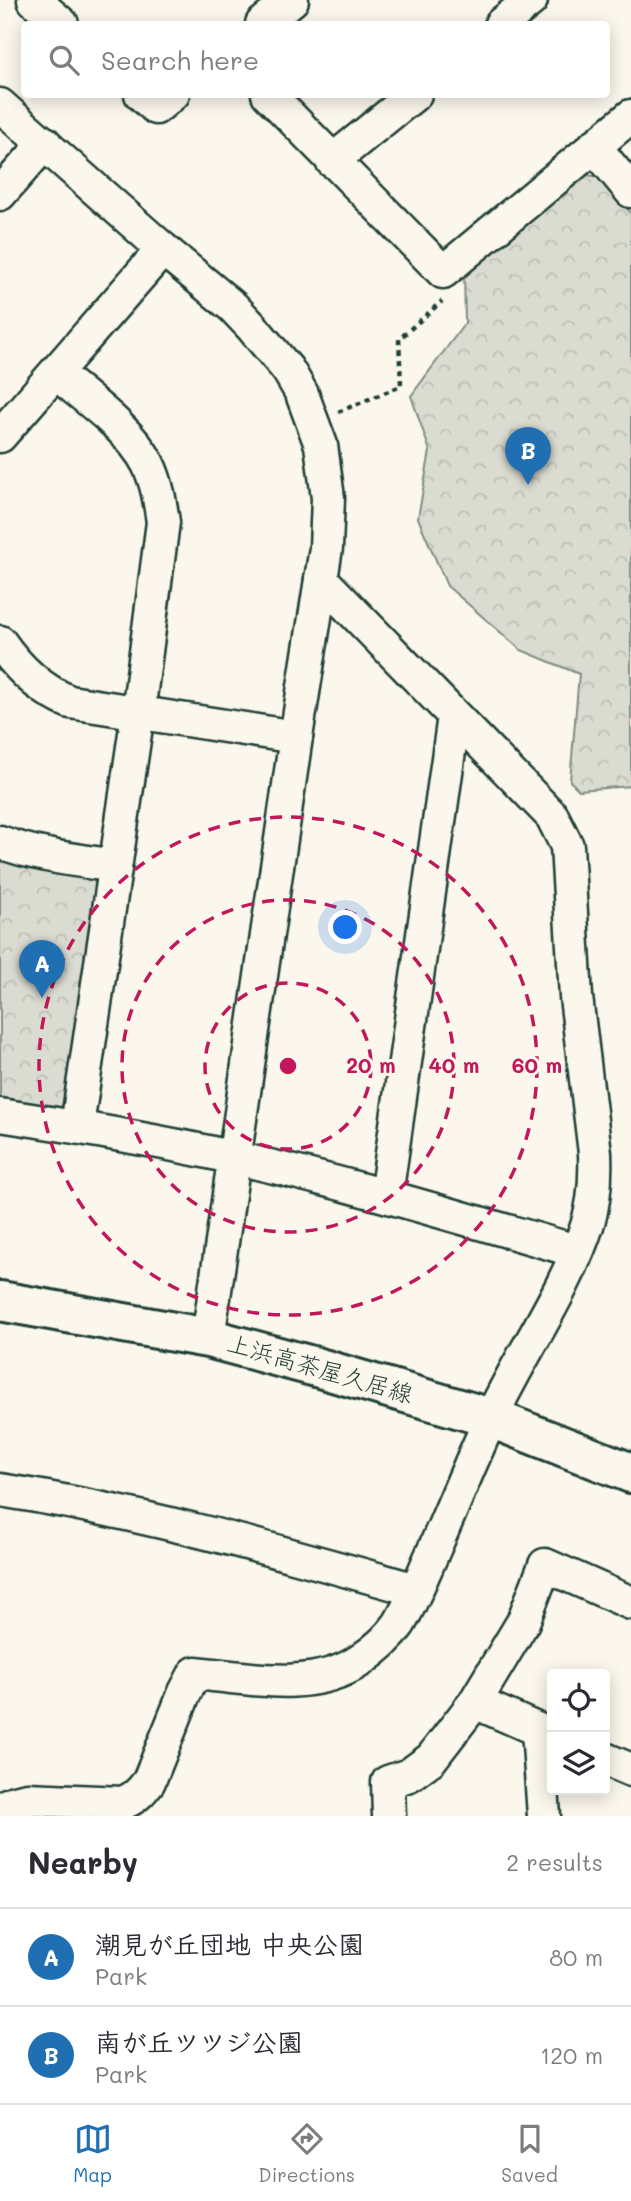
<!DOCTYPE html>
<meta charset="utf-8">
<style>
body{margin:0;font-family:Mali,"Klee One",sans-serif;background:#f7f7f7;color:#2b2b33}
.controls{position:absolute;right:21px;bottom:21px;display:grid;overflow:hidden;border-radius:7px;box-shadow:0 4px 18px #0003}
.controls button{width:63px;height:63px;display:grid;place-items:center;padding:0;border:0;border-bottom:2px solid #e1e1e2;background:#fff;color:#2b2b33;font:35px sans-serif}
.you{position:absolute;left:346px;top:928px;width:24px;height:24px;margin:-18px;border:5px solid #fff;border-radius:50%;background:#1a73e8;box-shadow:0 0 0 10px #1a73e833}
.badge{display:grid;place-items:center;width:46px;height:46px;border-radius:50%;background:#1f6fb2;color:#fff;font-size:23px;font-weight:700}
.pin{position:absolute;translate:-50% -58px;filter:drop-shadow(0 2px 4px #0008)}
.pin::after{content:'';position:absolute;top:37px;width:24px;height:21px;background:inherit;clip-path:polygon(0 0,100% 0,50% 100%)}
.list{margin:0;padding:0;list-style:none}
h2{display:flex;justify-content:space-between;align-items:center;height:91px;margin:0;padding:0 28px;font-size:30px}
h2 small{font-size:23px;font-weight:400;color:#7c7c81}
.list li{display:grid;grid-template-columns:46px 1fr auto;gap:21px;align-items:center;box-sizing:border-box;height:98px;padding:0 28px;border-top:2px solid #e1e1e2}
.list b{display:block;font-size:26px;white-space:nowrap}
.list p{margin:0;font-size:23px;white-space:nowrap;color:#7c7c81}
.list em{font-size:23px;font-style:normal;color:#7c7c81}
.icon{flex:none;width:38px;height:38px;fill:none;stroke:currentColor;stroke-width:2;stroke-linecap:round;stroke-linejoin:round}
.map{position:relative;flex:none;width:631px;height:1816px;overflow:hidden}
.search{position:absolute;background:#fff;box-shadow:0 4px 18px #0003;left:21px;right:21px;top:21px;height:77px;display:flex;align-items:center;gap:18px;box-sizing:border-box;padding:0 24px;border-radius:7px;color:#7c7c81;font-size:26px}
.sheet{height:287px;background:#fff}
nav{display:flex;justify-content:space-around;align-items:center;box-sizing:border-box;height:98px;border-top:2px solid #e1e1e2;background:#fff;font-size:19px;color:#7c7c81}
nav a{display:grid;justify-items:center;gap:4px}
nav .on{color:#1f6fb2}
.map>svg:first-child{display:block}
.park{fill:url(#park-crowns);stroke:#7d8c82;stroke-width:2}
.lines{fill:none;stroke-linecap:round;stroke-linejoin:round}
.street-casing{stroke:#1f3d34;stroke-width:37}
.secondary-casing{stroke:#1f3d34;stroke-width:44}
.path{stroke:#1f3d34;stroke-width:4.5;stroke-dasharray:5 5;stroke-linecap:butt}
.street{stroke:#fbf7ec;stroke-width:32}
.secondary{stroke:#fbf7ec;stroke-width:38}
.ring{fill:none;stroke:#c2185b;stroke-width:3.5;stroke-dasharray:12 9}
.labels{text-anchor:middle;stroke-width:6;stroke-linejoin:round;paint-order:stroke}
.street-label{font-size:24px;fill:#1f3d34;stroke:#fbf7ec}
.centre{fill:#c2185b;stroke:#fbf7ec;stroke-width:3.5}
.ring-label{font-size:21px;text-anchor:middle;font-weight:bold;fill:#c2185b;stroke:#fbf7ec;stroke-width:6;stroke-linejoin:round;paint-order:stroke}
</style>
<div class="map">
<svg width="631" height="1816" viewBox="0 0 631 1816">
<defs>
<pattern id="park-crowns" width="20" height="18" patternUnits="userSpaceOnUse" patternTransform="scale(1.75)"><rect width="20" height="18" fill="#dbdcd1"/><path d="M2 6a3 3 0 1 1 6 0M12 15a3 3 0 1 1 6 0" fill="none" stroke="#bcbeb4"/></pattern>
</defs>
<rect width="100%" height="100%" fill="#fbf7ec"/>
<filter id="ink" filterUnits="userSpaceOnUse"><feTurbulence type="fractalNoise" baseFrequency=".0143" numOctaves="2"/><feDisplacementMap in="SourceGraphic" scale="14" xChannelSelector="R" yChannelSelector="G"/><feConvolveMatrix kernelMatrix="1 2 1 2 8 2 1 2 1" color-interpolation-filters="sRGB"/></filter>
<g filter="url(#ink)">
<g class="park">
<path d="M578,174l23,3 30,36v573l-52,4 -9,-9 9,-107 -58,-24 -74,-64 -29,-68 12,-67 -19,-55 54,-73 -1,-53z"/>
<path d="M0,858l86,18 7,4 5,6 -28,214 -14,10 -56,-7z"/>
</g>
<g class="lines">
<defs>
<g id="street">
<path d="M34,0l28,24"/>
<path d="M262,24l30,-24"/>
<path d="M501,24l30,-24"/>
<path d="M141,94l15,14 17,-14"/>
<path d="M268,94l175,178 188,-156"/>
<path d="M0,105l163,144 70,58 19,20 36,43 14,24 19,51 7,53 -2,50 -30,189 -88,601"/>
<path d="M594,146l37,45"/>
<path d="M332,161l83,-67"/>
<path d="M0,194l45,-51"/>
<path d="M56,373c29,25 74,56 92,91 9,18 12,38 15,58l-25,191 -61,413"/>
<path d="M0,436l163,-187"/>
<path d="M0,642c18,26 41,48 70,60l226,35"/>
<path d="M0,842c37,14 76,18 115,24"/>
<path d="M0,1115c78,12 155,25 231,42 117,26 231,61 345,94"/>
<path d="M386,1196l68,-480"/>
<path d="M0,1490c142,22 278,61 416,100"/>
<path d="M475,1702l77,34"/>
<path d="M538,1730l6,86"/>
<path d="M605,1759l26,11"/>
<path d="M0,1808l14,-6 13,-3 96,4c12,-5 18,-11 26,-22l36,-89 10,-19c54,5 118,20 166,-13 13,-9 29,-23 38,-36 14,-23 23,-48 34,-72 19,-44 37,-88 57,-132 30,-65 74,-125 97,-194 8,-24 9,-48 8,-73l-19,-156 -9,-151 -15,-30 -231,-237"/>
<path d="M389,1816l-1,-34 21,-7 22,-16 44,-57 48,-80 22,-57 86,38"/>
</g>
<path id="secondary" d="M0,1301l208,37 108,29 175,51 140,55"/>
</defs>
<use href="#street" class="street-casing"/>
<use href="#secondary" class="secondary-casing"/>
<path class="path" d="M338,412l63,-26 -2,-47 43,-38"/>
<use href="#street" class="street"/>
<use href="#secondary" class="secondary"/>
</g>
</g>
<g class="ring">
<circle cx="288" cy="1066" r="83"/>
<circle cx="288" cy="1066" r="166"/>
<circle cx="288" cy="1066" r="249"/>
</g>
<g class="labels">
<g class="street-label">
<text transform="translate(320 1369) rotate(16)" y="8">上浜高茶屋久居線</text>
</g>
</g>
<circle cx="288" cy="1066" r="10" class="centre"/>
<g class="ring-label">
<text x="371" y="1073">20 m</text>
<text x="454" y="1073">40 m</text>
<text x="537" y="1073">60 m</text>
</g>
</svg>
<div class="controls">
<button><svg class="icon" aria-label="locate" viewBox="0 0 24 24"><circle cx="12" cy="12" r="6"/><path d="M12 2v4M12 18v4M2 12h4M18 12h4"/></svg></button>
<button><svg class="icon" aria-label="layers" viewBox="0 0 24 24"><path d="M12 4l9 5-9 5-9-5zM3 14l9 5 9-5"/></svg></button>
</div>
<div class="you"></div>
<div class="pin badge" style="left:42px;top:998px">A</div>
<div class="pin badge" style="left:528px;top:485px">B</div>
<div class="search"><svg class="icon" aria-label="search" viewBox="0 0 24 24"><circle cx="10" cy="10" r="6"/><path d="M15 15l6 6"/></svg>Search here</div>
</div>
<section class="sheet">
<h2>Nearby<small>2 results</small></h2>
<ul class="list">
<li><span class="badge">A</span><div><b>潮見が丘団地 中央公園</b><p>Park</p></div><em>80 m</em></li>
<li><span class="badge">B</span><div><b>南が丘ツツジ公園</b><p>Park</p></div><em>120 m</em></li>
</ul>
</section>
<nav>
<a class="on"><svg class="icon" aria-label="map" viewBox="0 0 24 24"><path d="M3 6l6-2 6 2 6-2v14l-6 2-6-2-6 2zM9 4v14M15 6v14"/></svg>Map</a>
<a><svg class="icon" aria-label="directions" viewBox="0 0 24 24"><path d="M12 3l9 9-9 9-9-9zM9 14v-3h6M13 9l2 2-2 2"/></svg>Directions</a>
<a><svg class="icon" aria-label="saved" viewBox="0 0 24 24"><path d="M7 4h10v16l-5-4-5 4z"/></svg>Saved</a>
</nav>
